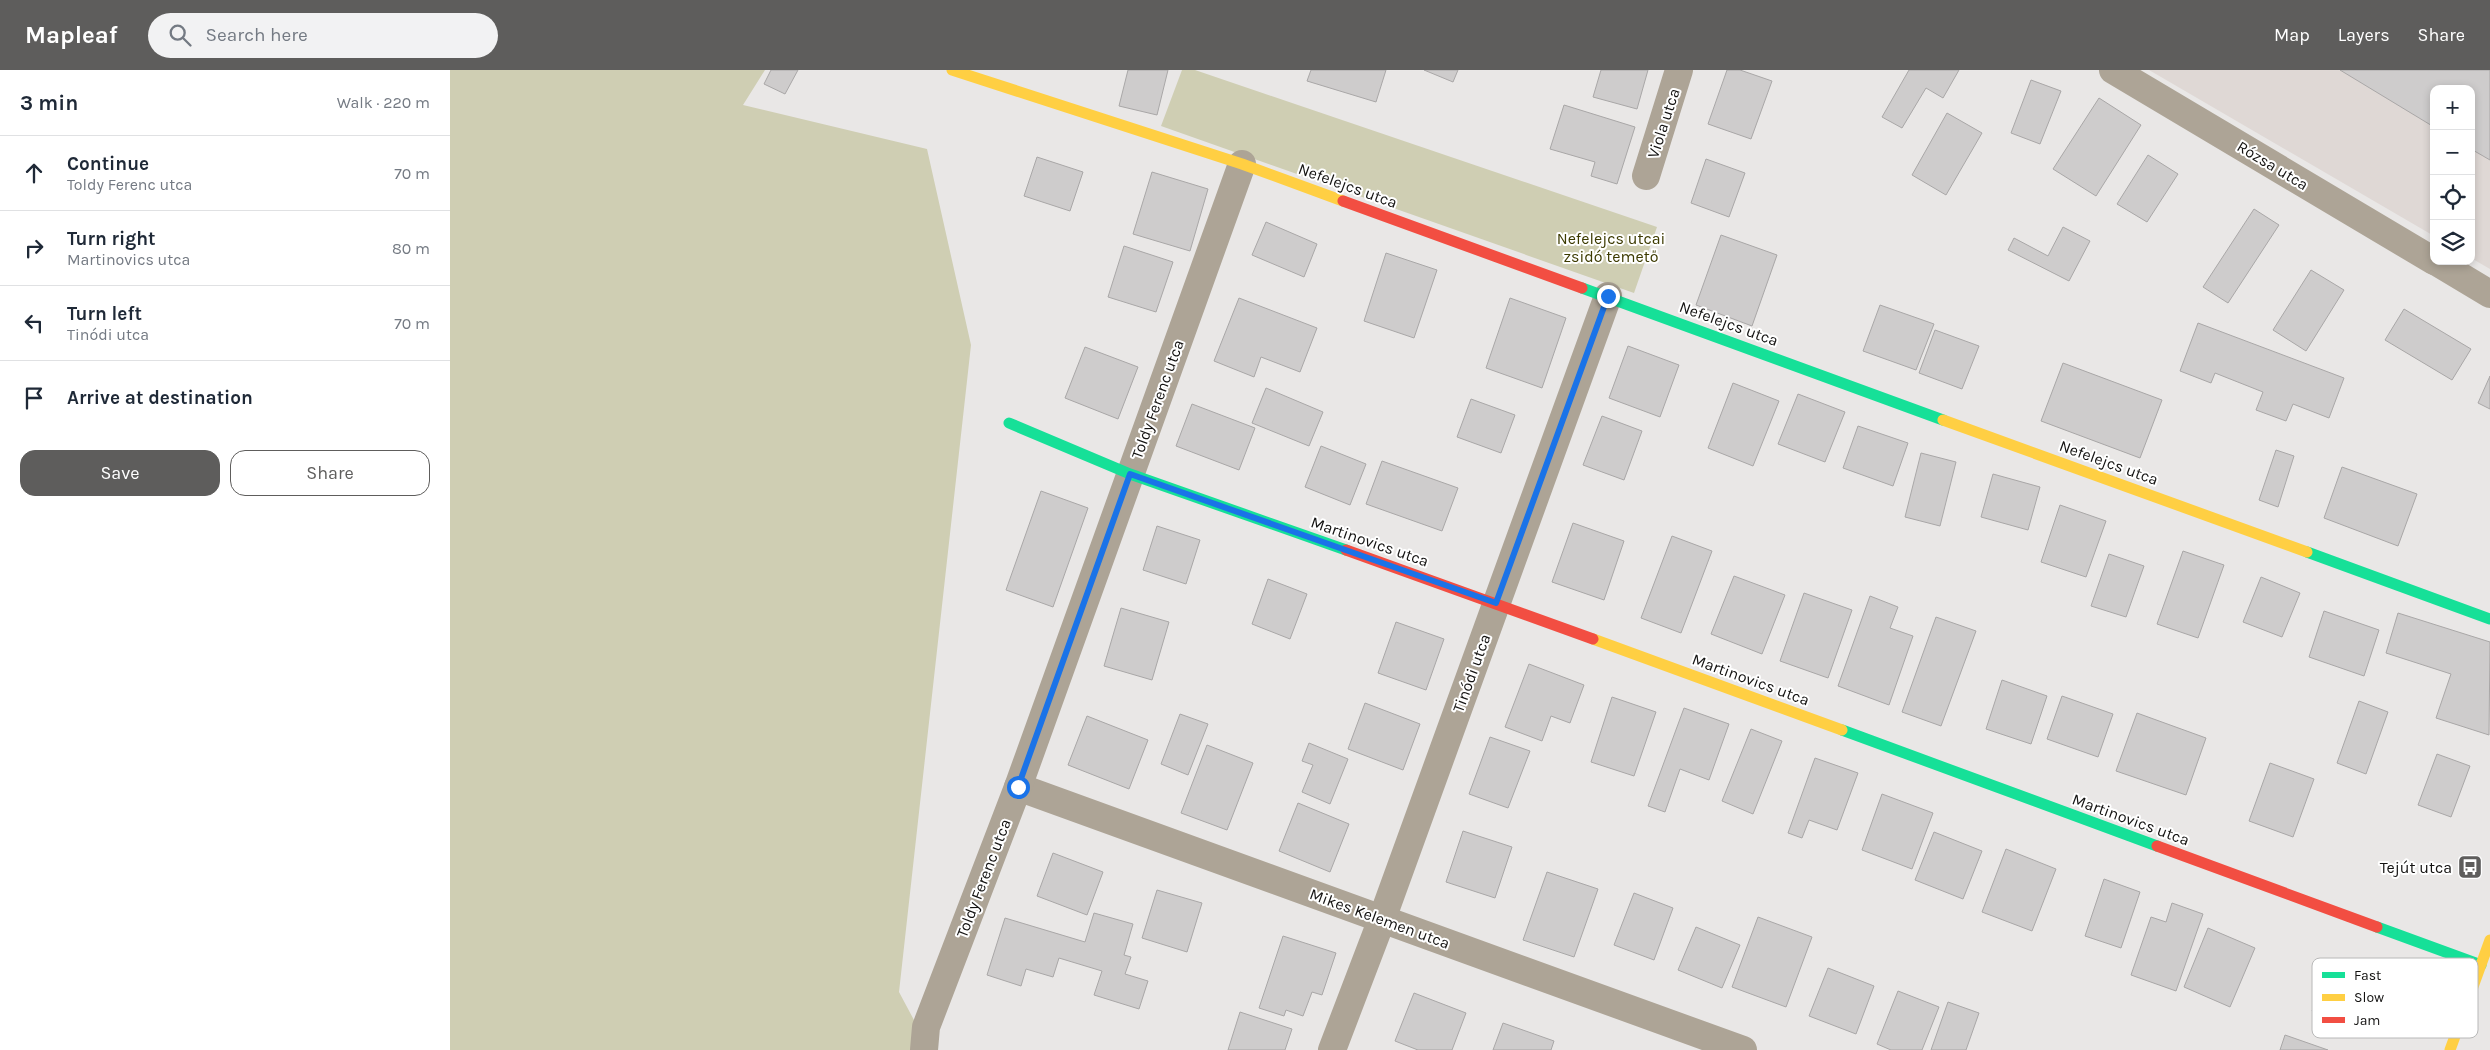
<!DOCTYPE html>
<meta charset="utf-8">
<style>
body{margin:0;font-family:Karla,sans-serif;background:#f2f2f3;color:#1f2937}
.controls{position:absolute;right:15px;top:15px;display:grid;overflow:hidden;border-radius:10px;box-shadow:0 2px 8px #0003}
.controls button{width:45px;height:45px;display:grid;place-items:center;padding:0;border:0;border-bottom:1px solid #e0e1e3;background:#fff;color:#1f2937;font:25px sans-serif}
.stop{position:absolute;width:15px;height:15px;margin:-11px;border:4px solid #1a73e8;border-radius:50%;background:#fff}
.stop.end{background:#1a73e8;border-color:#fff;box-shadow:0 1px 5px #0008}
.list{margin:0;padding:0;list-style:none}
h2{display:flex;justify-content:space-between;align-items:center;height:65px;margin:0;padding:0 20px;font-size:21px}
h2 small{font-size:16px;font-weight:400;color:#747a83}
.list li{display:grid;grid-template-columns:32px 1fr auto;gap:15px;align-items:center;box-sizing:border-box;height:75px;padding:0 20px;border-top:1px solid #e0e1e3}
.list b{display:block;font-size:19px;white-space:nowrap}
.list p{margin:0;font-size:16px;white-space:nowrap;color:#747a83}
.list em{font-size:16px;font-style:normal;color:#747a83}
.actions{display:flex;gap:10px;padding:15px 20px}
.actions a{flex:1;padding:11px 0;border:1px solid #5e5d5c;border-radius:15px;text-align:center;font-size:18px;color:#5e5d5c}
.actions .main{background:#5e5d5c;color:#fff}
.icon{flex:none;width:28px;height:28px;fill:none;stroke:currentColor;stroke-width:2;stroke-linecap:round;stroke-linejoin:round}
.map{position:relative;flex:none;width:2040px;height:980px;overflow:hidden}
header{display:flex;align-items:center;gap:30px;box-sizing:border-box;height:70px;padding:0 25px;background:#5e5d5c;color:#fff}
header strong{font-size:24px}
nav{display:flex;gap:28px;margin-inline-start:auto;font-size:18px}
.search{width:350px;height:45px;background:#f2f2f3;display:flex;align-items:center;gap:12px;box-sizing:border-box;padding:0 18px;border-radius:28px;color:#747a83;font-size:19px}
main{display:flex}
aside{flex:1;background:#fff}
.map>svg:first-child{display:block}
.built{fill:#dfd8d5}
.green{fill:#cfceb3}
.building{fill:#cecccc;stroke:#a9a7a7}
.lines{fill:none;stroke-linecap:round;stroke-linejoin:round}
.street{stroke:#ada496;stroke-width:28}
.fast{stroke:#16e098;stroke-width:11}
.slow{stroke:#ffcf43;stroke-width:11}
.jam{stroke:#f24e42;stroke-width:11}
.route{stroke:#1a73e8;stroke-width:6}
.labels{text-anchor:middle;stroke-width:4;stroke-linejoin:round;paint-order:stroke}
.street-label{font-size:16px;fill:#131211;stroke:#fff}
.park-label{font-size:16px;fill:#3c3a00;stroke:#fff}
.poi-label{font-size:16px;fill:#131211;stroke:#fff;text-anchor:end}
.key{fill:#fff;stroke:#b8b8b8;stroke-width:1}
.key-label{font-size:14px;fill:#131211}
</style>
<header>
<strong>Mapleaf</strong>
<div class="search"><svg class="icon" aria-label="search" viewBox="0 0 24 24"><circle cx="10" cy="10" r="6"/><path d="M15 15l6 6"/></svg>Search here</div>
<nav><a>Map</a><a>Layers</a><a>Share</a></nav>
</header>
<main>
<aside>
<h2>3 min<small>Walk · 220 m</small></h2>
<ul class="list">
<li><svg class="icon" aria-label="ahead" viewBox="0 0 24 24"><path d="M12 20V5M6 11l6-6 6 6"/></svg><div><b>Continue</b><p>Toldy Ferenc utca</p></div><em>70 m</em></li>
<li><svg class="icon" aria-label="right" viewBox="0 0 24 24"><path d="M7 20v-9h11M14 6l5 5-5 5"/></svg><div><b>Turn right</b><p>Martinovics utca</p></div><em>80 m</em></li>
<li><svg class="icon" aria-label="left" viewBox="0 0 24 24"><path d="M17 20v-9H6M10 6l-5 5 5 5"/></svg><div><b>Turn left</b><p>Tinódi utca</p></div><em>70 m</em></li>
<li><svg class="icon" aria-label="arrive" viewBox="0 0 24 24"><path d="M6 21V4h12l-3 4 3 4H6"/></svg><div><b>Arrive at destination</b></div></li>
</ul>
<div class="actions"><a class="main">Save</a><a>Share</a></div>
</aside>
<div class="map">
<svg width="2040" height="980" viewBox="0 0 2040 980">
<rect width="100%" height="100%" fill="#e9e7e6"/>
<path class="built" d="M1699,0h341v199l-19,-11v-169h-37v147z"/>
<g class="green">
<path d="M0,0h315l-22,35 184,44 44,196 -72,647 31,58h-480z"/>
<path d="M732,0h13l462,157 -23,66 -473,-167z"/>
</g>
<g class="building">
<path d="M321,0h27l-13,24 -21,-10z"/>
<path d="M678,0h40l-11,45 -38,-9z"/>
<path d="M861,0h75l-10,32 -69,-21z"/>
<path d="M974,0h34l-5,12z"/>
<path d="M1151,0h47l-11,39 -44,-12z"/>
<path d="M1277,0h13l32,11 -21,58 -43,-15z"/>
<path d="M1459,0h50l-16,28 -17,-10 -24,40 -20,-11z"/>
<path d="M1890,0h150v90l-19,-11v-60h-37v38z"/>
<path d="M1581,10l30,11 -21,53 -29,-11z"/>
<path d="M1649,28l42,27 -45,71 -43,-27z"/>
<path d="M1114,35l71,22 -18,57 -26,-8 4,-14 -45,-13z"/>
<path d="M1497,43l35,20 -36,62 -34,-20z"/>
<path d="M1698,85l30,19 -31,48 -30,-18z"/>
<path d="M587,87l46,15 -13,39 -46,-15z"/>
<path d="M1256,89l39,14 -16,44 -38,-14z"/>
<path d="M702,102l56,17 -18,62 -57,-17z"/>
<path d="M1804,139l25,16 -51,78 -25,-16z"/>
<path d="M816,152l51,22 -13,33 -52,-22z"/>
<path d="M1613,157l27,14 -21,40 -61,-31 6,-12 34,18z"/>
<path d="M1271,165l56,20 -25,71 -56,-21z"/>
<path d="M674,176l49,16 -17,50 -48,-15z"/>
<path d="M936,183l51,17 -23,68 -50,-17z"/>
<path d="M1861,200l33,20 -38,61 -33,-21z"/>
<path d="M789,228l78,30 -17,44 -39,-15 -7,20 -40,-16z"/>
<path d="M1060,228l56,20 -24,70 -56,-20z"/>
<path d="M1430,235l54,19 -18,46 -53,-19z"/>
<path d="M1954,239l67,40 -19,31 -67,-40z"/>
<path d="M1748,253l146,55 -15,40 -36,-14 -7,17 -30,-11 7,-18 -48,-19 -4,10 -31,-12z"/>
<path d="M1485,260l44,16 -17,43 -43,-16z"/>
<path d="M1178,276l51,19 -19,52 -51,-19z"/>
<path d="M635,277l53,20 -20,52 -53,-21z"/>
<path d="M1613,293l99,37 -22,58 -99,-37z"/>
<path d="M2040,306v33l-12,-6z"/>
<path d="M1283,313l46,18 -26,65 -45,-18z"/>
<path d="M816,318l57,24 -14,34 -57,-23z"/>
<path d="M1348,324l47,18 -20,50 -47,-18z"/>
<path d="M1021,329l44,16 -14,38 -44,-16z"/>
<path d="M742,334l63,24 -16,42 -63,-24z"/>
<path d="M1152,346l40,15 -18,49 -41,-15z"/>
<path d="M1408,356l50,17 -15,43 -50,-18z"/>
<path d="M871,376l45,18 -16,41 -45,-18z"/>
<path d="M1826,380l18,6 -16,51 -19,-7z"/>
<path d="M1471,383l35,9 -16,64 -35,-9z"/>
<path d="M932,391l76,27 -16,43 -76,-27z"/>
<path d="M1892,397l75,27 -19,52 -74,-28z"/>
<path d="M1543,404l47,13 -12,43 -47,-13z"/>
<path d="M591,421l47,17 -35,99 -47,-17z"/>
<path d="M1610,435l46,16 -20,56 -45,-15z"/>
<path d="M1123,453l51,18 -20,59 -52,-18z"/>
<path d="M707,456l43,14 -14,44 -43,-14z"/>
<path d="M1222,466l40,15 -31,82 -40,-15z"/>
<path d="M1733,481l41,14 -26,73 -41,-14z"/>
<path d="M1659,484l35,12 -18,51 -35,-11z"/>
<path d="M1284,506l51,19 -23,59 -51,-20z"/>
<path d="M1811,507l39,16 -18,44 -39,-15z"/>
<path d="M818,509l39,15 -17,45 -38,-15z"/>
<path d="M1354,523l48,17 -24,68 -48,-17z"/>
<path d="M1420,526l28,11 -8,21 23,8 -24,69 -51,-19z"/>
<path d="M671,538l48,14 -17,58 -48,-14z"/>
<path d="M1874,541l55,19 -15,46 -55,-19z"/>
<path d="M1948,543l92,29 -1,93 -53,-17 15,-44 -65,-21z"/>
<path d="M1486,547l40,14 -35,95 -39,-14z"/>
<path d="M946,552l48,17 -18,51 -48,-17z"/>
<path d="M1079,594l55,21 -14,38 -19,-7 -9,25 -37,-14z"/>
<path d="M1552,610l45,16 -16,48 -45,-15z"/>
<path d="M1612,626l51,18 -15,43 -51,-18z"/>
<path d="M1162,627l44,15 -22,64 -43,-14z"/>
<path d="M1909,631l29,11 -22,62 -29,-11z"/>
<path d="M915,633l55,21 -17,46 -55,-21z"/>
<path d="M1234,638l45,16 -20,56 -29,-11 -15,43 -17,-6z"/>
<path d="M1687,643l69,25 -20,57 -70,-24z"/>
<path d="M730,644l28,10 -20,51 -27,-11z"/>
<path d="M637,646l61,24 -19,49 -61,-24z"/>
<path d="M1301,659l31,12 -29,73 -31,-13z"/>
<path d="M1040,667l40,14 -22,57 -39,-14z"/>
<path d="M859,673l39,16 -18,45 -28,-12 11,-27 -11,-4z"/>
<path d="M757,675l46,18 -26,67 -46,-17z"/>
<path d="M1987,684l33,12 -19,51 -33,-12z"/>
<path d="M1365,688l43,15 -21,57 -28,-10 -7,18 -14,-5z"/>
<path d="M1820,693l44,16 -21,58 -44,-16z"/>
<path d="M1432,724l51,19 -21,56 -50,-19z"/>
<path d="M848,733l51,21 -19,48 -51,-21z"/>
<path d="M1013,761l49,16 -17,51 -49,-16z"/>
<path d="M1484,762l48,19 -19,48 -48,-19z"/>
<path d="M1556,779l50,20 -24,62 -50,-19z"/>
<path d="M603,783l50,19 -16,43 -50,-19z"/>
<path d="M1097,802l51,17 -24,68 -51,-17z"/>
<path d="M1654,809l36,13 -19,56 -36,-12z"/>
<path d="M707,820l45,13 -15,49 -45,-14z"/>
<path d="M1184,823l39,15 -19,52 -40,-15z"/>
<path d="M1722,833l31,11 -27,77 -45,-16 20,-58 15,5z"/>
<path d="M644,843l39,11 -9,31 7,2 -6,17 23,7 -9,28 -45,-14 8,-24 -43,-13 -6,19 -27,-8 -5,17 -34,-11 18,-57 80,24z"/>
<path d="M1308,847l54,20 -26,70 -54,-20z"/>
<path d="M1246,857l44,18 -18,43 -44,-18z"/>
<path d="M1758,858l47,20 -25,59 -46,-20z"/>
<path d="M833,866l53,17 -14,42 -10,-3 -9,24 -17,-6 -2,6 -25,-8z"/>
<path d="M1882,890l55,20 -19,51 -56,-20z"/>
<path d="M1378,898l46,18 -18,48 -47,-18z"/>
<path d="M1448,921l41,16 -17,43h-31l-14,-6z"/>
<path d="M964,923l52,20 -14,37h-34l-23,-9z"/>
<path d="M1498,932l31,11 -13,37h-35z"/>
<path d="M790,942l52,17 -7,21h-57z"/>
<path d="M1053,953l51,18 -3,9h-58z"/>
<path d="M1835,965l43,15h-48z"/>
</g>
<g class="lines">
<g class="street">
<path d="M1663,0l321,191"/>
<path d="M1196,106l33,-106"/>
<path d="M1985,191l55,33"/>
<path d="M568,717l725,263"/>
<path d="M474,980l2,-23 92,-240 224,-623"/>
<path d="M882,980l50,-131 226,-623"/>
</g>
<g class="fast">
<path d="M1132,218l361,132"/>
<path d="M559,353l121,51 216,76"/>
<path d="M1857,482l183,67"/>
<path d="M1392,660l315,116"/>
<path d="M1927,857l104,38"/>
</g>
<g class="slow">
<path d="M502,0l290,94 101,37"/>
<path d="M1493,350l364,132"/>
<path d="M1143,569l249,91"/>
<path d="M2000,980l40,-110"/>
</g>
<g class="jam">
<path d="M893,131l239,87"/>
<path d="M896,480l247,89"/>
<path d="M1707,776l220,81"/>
</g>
</g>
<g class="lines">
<path class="route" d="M568,717l112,-313 366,129 112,-307"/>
</g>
<defs>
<symbol id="bus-square" viewBox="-11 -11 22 22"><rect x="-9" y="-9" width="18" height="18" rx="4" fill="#5e5d5c" stroke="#fff"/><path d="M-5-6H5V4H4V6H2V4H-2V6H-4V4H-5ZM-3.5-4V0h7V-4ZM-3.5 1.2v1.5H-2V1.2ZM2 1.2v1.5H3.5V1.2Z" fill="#fff"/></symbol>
</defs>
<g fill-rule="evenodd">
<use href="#bus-square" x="2006" y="783" width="28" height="28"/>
</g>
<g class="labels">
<g class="street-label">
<text transform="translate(1213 53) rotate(-72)" y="6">Viola utca</text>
<text transform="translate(1823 95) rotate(31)" y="6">Rózsa utca</text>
<text transform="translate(898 115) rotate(20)" y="6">Nefelejcs utca</text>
<text transform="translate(1279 253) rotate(20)" y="6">Nefelejcs utca</text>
<text transform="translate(707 329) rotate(-70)" y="6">Toldy Ferenc utca</text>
<text transform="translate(1659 392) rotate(20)" y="6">Nefelejcs utca</text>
<text transform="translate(920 471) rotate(19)" y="6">Martinovics utca</text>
<text transform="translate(1021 603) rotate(-70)" y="6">Tinódi utca</text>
<text transform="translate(1301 609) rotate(20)" y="6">Martinovics utca</text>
<text transform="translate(1681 749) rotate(20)" y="6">Martinovics utca</text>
<text transform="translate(533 808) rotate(-69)" y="6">Toldy Ferenc utca</text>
<text transform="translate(930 848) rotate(20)" y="6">Mikes Kelemen utca</text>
</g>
<g class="park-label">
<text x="1161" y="174">Nefelejcs utcai<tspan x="1161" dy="18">zsidó temető</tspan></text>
</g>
<g class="poi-label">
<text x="2002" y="803">Tejút utca</text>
</g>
</g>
<rect x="1862" y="888" width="166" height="80" rx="8" class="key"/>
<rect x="1872" y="902" width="23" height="6" fill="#16e098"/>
<rect x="1872" y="924" width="23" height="7" fill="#ffcf43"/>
<rect x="1872" y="947" width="23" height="6" fill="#f24e42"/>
<g class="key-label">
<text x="1904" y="910">Fast</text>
<text x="1904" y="932">Slow</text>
<text x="1904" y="955">Jam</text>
</g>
</svg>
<div class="controls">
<button>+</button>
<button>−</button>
<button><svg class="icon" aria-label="locate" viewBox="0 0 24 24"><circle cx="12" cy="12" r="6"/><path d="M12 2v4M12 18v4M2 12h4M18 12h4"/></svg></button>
<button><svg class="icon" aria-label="layers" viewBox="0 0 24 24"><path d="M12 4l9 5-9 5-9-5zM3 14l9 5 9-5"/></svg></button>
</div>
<div class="stop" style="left:568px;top:717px"></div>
<div class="stop end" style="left:1158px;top:226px"></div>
</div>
</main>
